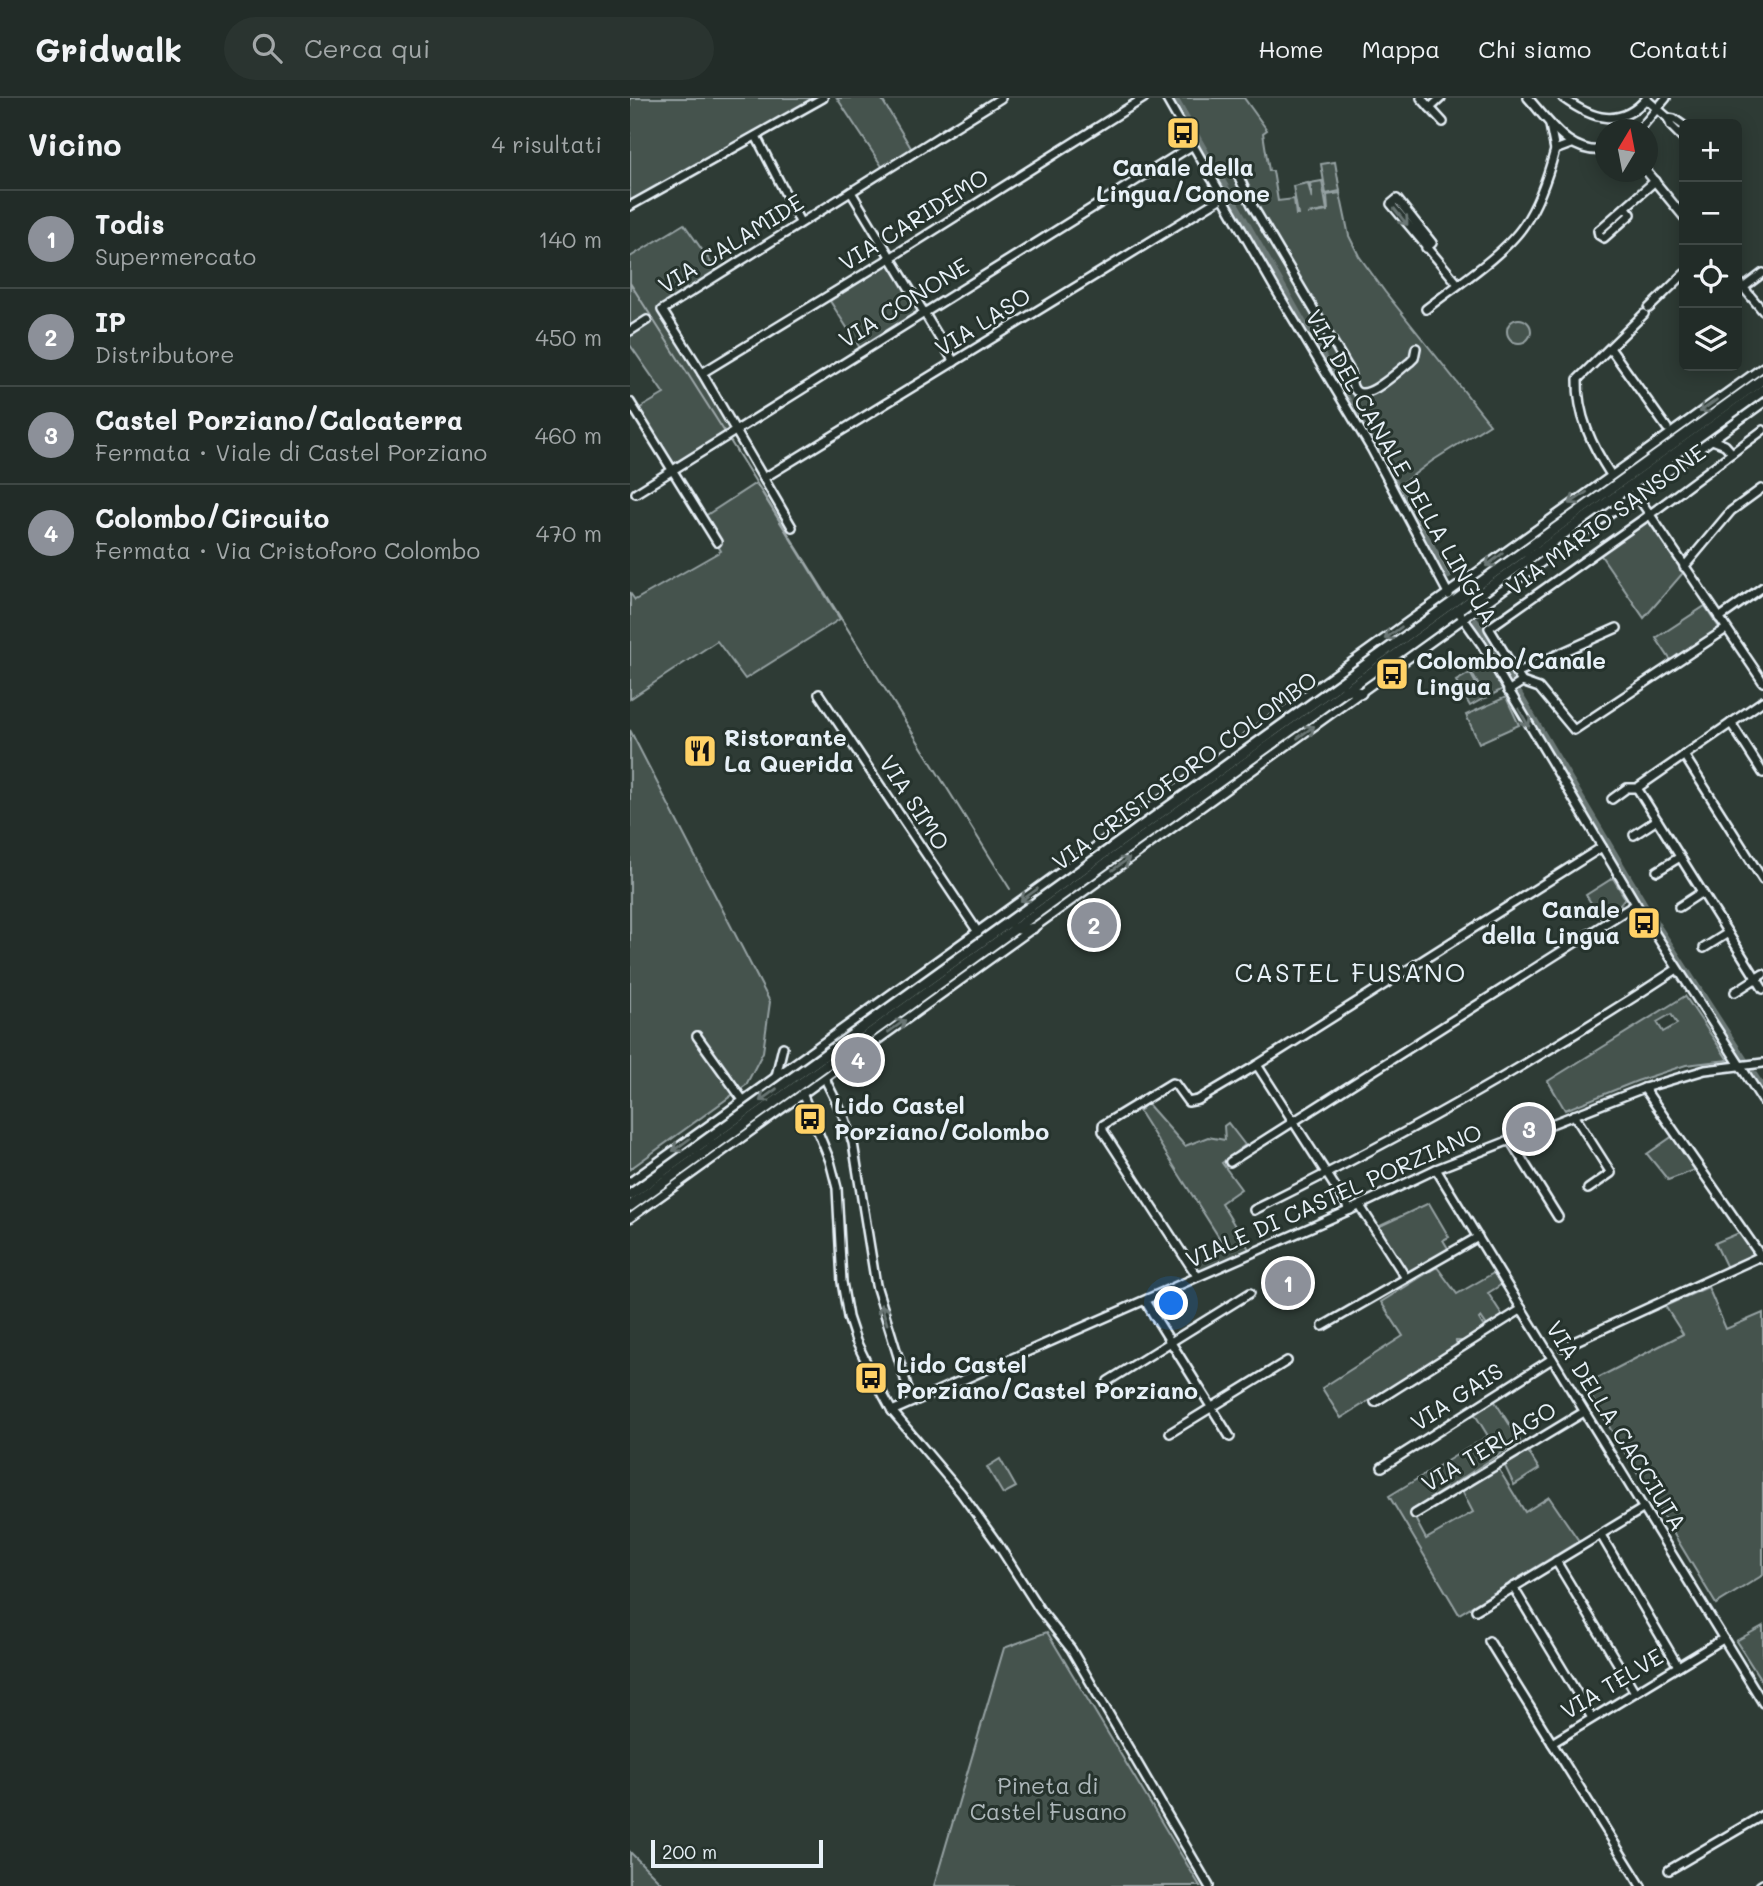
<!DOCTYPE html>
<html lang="it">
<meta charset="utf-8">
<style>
body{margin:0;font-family:Mali,sans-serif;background:#2a3430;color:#f1f3f6}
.controls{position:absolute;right:21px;top:21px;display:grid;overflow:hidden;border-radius:10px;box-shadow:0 4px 18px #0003}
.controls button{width:63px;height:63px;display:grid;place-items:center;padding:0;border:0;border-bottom:2px solid #3f4845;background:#222c28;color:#f1f3f6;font:35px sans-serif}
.compass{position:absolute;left:965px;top:21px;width:63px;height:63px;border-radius:50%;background:#222c28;box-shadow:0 4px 18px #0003;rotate:10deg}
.scale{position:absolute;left:21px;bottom:18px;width:172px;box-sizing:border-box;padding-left:7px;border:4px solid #e8f1f8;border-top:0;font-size:19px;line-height:24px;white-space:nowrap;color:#e8f1f8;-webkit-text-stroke:5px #26332d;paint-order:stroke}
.you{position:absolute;left:542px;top:1206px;width:24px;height:24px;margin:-18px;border:5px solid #fff;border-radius:50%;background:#1a73e8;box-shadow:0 0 0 10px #1a73e833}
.badge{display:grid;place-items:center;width:46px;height:46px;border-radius:50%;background:#8c9099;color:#fff;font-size:23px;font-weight:700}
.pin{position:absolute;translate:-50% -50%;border:4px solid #fff;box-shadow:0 2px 7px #0006}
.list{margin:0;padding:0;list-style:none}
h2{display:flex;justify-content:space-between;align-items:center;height:91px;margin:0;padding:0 28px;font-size:30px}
h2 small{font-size:23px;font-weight:400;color:#a2a7a8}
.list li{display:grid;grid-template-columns:46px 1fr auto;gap:21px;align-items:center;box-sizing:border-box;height:98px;padding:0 28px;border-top:2px solid #3f4845}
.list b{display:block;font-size:26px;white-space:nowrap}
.list p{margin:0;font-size:23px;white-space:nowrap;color:#a2a7a8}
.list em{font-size:23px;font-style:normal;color:#a2a7a8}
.icon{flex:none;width:38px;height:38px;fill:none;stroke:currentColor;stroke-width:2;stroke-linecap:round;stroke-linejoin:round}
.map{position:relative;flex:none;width:1133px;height:1788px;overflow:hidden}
header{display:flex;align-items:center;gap:42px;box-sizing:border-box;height:98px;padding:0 35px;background:#222c28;border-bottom:2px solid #3f4845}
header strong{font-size:33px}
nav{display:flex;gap:38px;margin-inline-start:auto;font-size:24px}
.search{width:490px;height:63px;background:#2a3430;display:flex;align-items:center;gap:18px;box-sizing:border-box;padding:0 24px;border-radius:38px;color:#a2a7a8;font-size:26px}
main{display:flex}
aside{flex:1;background:#222c28}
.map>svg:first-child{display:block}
.green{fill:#45524e;stroke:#96a2a3;stroke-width:2;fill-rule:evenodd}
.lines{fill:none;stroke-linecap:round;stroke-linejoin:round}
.stream{stroke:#9da8a9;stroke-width:2}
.canal{stroke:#6b7775;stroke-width:6}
.minor-casing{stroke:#e8f1f8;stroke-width:12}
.major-casing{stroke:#e8f1f8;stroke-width:14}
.minor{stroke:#26332d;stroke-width:7}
.major{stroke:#26332d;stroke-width:9}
.oneway{stroke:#6a7674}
.labels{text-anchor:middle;stroke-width:6;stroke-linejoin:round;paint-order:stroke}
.poi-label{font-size:23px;font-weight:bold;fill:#e8f1f8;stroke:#26332d;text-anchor:start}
.street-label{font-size:23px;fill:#e8f1f8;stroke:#26332d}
.park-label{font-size:23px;fill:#afb9bc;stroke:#26332d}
.quarter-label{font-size:26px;letter-spacing:2px;fill:#e8f1f8;stroke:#26332d}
</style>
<header>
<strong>Gridwalk</strong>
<div class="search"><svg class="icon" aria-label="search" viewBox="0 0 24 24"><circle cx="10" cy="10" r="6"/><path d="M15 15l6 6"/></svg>Cerca qui</div>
<nav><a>Home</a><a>Mappa</a><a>Chi siamo</a><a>Contatti</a></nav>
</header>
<main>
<aside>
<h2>Vicino<small>4 risultati</small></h2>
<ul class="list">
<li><span class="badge">1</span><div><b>Todis</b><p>Supermercato</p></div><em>140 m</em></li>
<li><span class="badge">2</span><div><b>IP</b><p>Distributore</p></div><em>450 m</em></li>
<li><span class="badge">3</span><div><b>Castel Porziano/Calcaterra</b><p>Fermata · Viale di Castel Porziano</p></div><em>460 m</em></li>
<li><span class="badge">4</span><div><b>Colombo/Circuito</b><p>Fermata · Via Cristoforo Colombo</p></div><em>470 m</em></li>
</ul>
</aside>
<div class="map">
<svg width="1133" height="1788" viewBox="0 0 1133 1788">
<rect width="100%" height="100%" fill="#2e3b35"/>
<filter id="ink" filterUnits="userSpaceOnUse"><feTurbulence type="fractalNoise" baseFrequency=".0143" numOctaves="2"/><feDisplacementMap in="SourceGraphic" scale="14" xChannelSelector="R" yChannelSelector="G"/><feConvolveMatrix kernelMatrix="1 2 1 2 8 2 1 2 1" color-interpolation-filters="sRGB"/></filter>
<g filter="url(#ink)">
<g class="green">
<path d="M0,0h193l-193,108z"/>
<path d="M207,0h44l33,55 -29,18z"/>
<path d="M539,0h75l23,32 -4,3 6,38h4l5,30 16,-2 2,16h2l-5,-29 15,-3 4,16 -2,-16 12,-2 5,29 -19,4 20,-3 -1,-16 13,-2 9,43 10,20 26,36 105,132 -58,37 -36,27z"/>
<path d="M705,64l5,29 -14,3 -5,-30z"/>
<path d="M54,126l35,50 -57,36 74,120 -63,39 -38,-58 29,-17 -34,-49v-88z"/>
<path d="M259,166l30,48 -59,36 -30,-47z"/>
<circle cx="889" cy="233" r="12"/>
<path d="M126,385l84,136 -95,60 -28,-38 -87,58v-106l5,7 86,-49 -19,-33z"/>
<path d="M1018,423l35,52 -39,45 -44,-64z"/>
<path d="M1075,508l15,23 -48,33 -16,-24z"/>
<path d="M859,565l14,26 -17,9 -15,-26z"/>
<path d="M840,575l14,25 -14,8 -14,-25z"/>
<path d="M876,599l13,28 -40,18 -13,-28z"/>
<path d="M0,632l140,272 -7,50 -17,33 -116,84z"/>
<path d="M983,780l12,20 -5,6 2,3 -20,13 -16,-25z"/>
<path d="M1055,898l43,64 -42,5 -49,16 -72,29 -17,-29zM1041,916l6,10 -14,8 -6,-10z"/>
<path d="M517,1005l38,43 23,-9 17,3 -1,-14 4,-3 17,22 -23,18 19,26 -20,14 28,46 -48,22 -7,-6 31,-18 -86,-136z"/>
<path d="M1043,1038l22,34 -27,10 -21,-26z"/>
<path d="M799,1105l20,34 -6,3 6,10 -42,24 -29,-47z"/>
<path d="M1109,1135l17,21 -29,14 -12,-25z"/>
<path d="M807,1169l20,27 40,-23 7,12 -16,10 15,23 -15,11 -7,-10 -2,2 6,10 -21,12h-8l1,4 -116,73 -19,-30 81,-52 -22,-34z"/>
<path d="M1078,1189l18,42 37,-16v262l-47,29 -132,-219 99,-51 -18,-28z"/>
<path d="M864,1302l26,41 -109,70 15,28 47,-27 -12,-23 37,-21 27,44 24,-15 30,44 -120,73 -70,-118 99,-60 -14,-23z"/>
<path d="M896,1350l13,21 -25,16 -11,-23z"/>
<path d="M370,1361l16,28 -13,7 -16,-27z"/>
<path d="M1133,1528v57l-27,-42z"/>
<path d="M417,1534l153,254h-266l70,-238z"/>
<path d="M0,1754l34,34h-34z"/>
</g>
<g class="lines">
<g class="stream">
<path d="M0,185l96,151"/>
<path d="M99,341l281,450"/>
</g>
<g class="canal">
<path d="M545,0l274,478"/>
<path d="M846,523l180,302 107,165"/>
</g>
<defs>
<g id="minor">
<path d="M536,0l107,187 99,165 77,145"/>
<path d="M791,0l22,24"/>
<path d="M898,0c22,24 41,57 78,52"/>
<path d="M933,0c29,21 57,31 84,0"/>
<path d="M1016,1l22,19 6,1 10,7"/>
<path d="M800,10l11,-10"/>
<path d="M1038,20l3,8 13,13"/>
<path d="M920,27l5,25 16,-6"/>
<path d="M1009,32l27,-32"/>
<path d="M126,38l44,86"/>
<path d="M1017,74l37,45"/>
<path d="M581,79l17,-8 9,4 15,32 97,164c3,7 1,17 7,22 12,10 43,-21 54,-29l4,-4 2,-10"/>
<path d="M221,94l103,170"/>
<path d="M0,108l193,-108"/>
<path d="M995,109l6,7 -27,24 -5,-3 -1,-4 57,-50"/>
<path d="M796,150l6,-5 -35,-44 -6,5 67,80"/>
<path d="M1107,182l26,31"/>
<path d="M1113,190l20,-15"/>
<path d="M1019,210l35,-34"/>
<path d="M796,211c28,-22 79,-55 98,-84 15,-22 24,-49 31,-75"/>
<path d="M0,233l17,-11"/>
<path d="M980,250l57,80"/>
<path d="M72,275l188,-115 254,-160"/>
<path d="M0,304l87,140"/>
<path d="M1082,342l13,5 7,8"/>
<path d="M981,377c-19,-29 -34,-60 -33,-96l66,-65"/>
<path d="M134,380l459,-281"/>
<path d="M1004,393l129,191"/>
<path d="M6,395l557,-348"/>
<path d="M162,429l-90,-154 -40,-63 339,-212"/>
<path d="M1054,469l47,-56 30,-22"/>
<path d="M830,516l22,31 154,259 127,197"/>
<path d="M1089,520l44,-31"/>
<path d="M886,575l101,-45"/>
<path d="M892,584l-33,-54 160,-113 114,-85"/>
<path d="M878,593l14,-9 17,6 35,42 152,-101"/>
<path d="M189,596l159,238"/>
<path d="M1133,603l-126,87 126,201"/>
<path d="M1101,625l32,50"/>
<path d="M1054,657l79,125"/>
<path d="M982,701l15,-11h10"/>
<path d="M1004,737l23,-15"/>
<path d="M1027,773l23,-14"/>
<path d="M1049,809l23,-15"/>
<path d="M1074,850l24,-15"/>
<path d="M1105,894l28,-18"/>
<path d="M67,938l46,64"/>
<path d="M627,967l93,145"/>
<path d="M146,978l7,-29"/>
<path d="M196,980l1,5 18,36 8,24 23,142 36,117"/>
<path d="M1014,990l119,171"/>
<path d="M172,995l28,68 7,27 5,94 6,35 8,24 15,31 21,39 69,82 36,50 43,67 31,39 138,237"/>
<path d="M944,1017l37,58 -23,16"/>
<path d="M880,1042l48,77"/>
<path d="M600,1064l406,-258"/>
<path d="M806,1071l327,534"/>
<path d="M0,1084c377,-272 755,-544 1133,-815"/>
<path d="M730,1108l46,72"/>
<path d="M624,1112c146,-72 287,-151 423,-241"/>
<path d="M0,1120l1133,-815"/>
<path d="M567,1178l-94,-145v-6l69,-42 3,1 13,18 10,-2 59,-35 345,-218"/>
<path d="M515,1203l85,136"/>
<path d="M693,1228l155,-89"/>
<path d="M933,1249l198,-91"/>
<path d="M478,1283l142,-88"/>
<path d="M745,1304l147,-93"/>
<path d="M262,1313l458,-201 86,-41 208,-81 61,-18 58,-7"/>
<path d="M540,1335l117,-72"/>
<path d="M752,1369l170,-108"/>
<path d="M785,1416l169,-102"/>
<path d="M971,1437l77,131"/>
<path d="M926,1463l79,131"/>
<path d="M883,1489l79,131"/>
<path d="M846,1512l168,-102"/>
<path d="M859,1543l63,102 171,-104"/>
<path d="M922,1645l89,143"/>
<path d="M1039,1772l94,-55"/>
<path d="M1130,1788l3,-2"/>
</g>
<g id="major">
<path d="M716,591l15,4"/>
<path d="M384,830l11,2 8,-2"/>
<path d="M0,1097l1133,-816"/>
<path d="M0,1108l1133,-816"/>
</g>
</defs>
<use href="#minor" class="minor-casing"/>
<use href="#major" class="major-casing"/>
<use href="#minor" class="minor"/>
<use href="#major" class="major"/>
</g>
<defs><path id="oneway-shaft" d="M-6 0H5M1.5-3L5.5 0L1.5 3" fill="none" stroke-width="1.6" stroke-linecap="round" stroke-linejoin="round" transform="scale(1.75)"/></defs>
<g class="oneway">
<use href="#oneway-shaft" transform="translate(771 119) rotate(51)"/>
<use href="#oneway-shaft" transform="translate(1078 308) rotate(144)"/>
<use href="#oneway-shaft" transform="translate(948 400) rotate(146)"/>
<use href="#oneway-shaft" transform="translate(864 462) rotate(143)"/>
<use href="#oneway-shaft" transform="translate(763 535) rotate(144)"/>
<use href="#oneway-shaft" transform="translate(894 620) rotate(60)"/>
<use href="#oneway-shaft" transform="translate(676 634) rotate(-36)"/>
<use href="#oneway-shaft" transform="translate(491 766) rotate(-36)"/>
<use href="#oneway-shaft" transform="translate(399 797) rotate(144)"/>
<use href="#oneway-shaft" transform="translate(267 928) rotate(-36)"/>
<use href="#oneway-shaft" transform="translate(138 997) rotate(144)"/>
<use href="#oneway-shaft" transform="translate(51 1047) rotate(144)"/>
<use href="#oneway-shaft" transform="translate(254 1216) rotate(-107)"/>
</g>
</g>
<defs>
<symbol id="bus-square" viewBox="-11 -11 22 22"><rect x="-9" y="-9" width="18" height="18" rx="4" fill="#ffd166" stroke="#26332d"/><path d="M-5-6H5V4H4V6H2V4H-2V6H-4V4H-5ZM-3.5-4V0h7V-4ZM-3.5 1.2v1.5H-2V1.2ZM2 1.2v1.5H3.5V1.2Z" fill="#111"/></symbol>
<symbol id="restaurant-square" viewBox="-11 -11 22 22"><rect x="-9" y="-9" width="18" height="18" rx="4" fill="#ffd166" stroke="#26332d"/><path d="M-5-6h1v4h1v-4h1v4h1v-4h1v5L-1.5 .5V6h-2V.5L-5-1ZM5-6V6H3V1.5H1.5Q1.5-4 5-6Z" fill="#111"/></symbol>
</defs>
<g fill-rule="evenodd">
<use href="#bus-square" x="534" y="16" width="38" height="38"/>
<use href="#bus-square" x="743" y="557" width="38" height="38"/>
<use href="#restaurant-square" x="51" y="634" width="38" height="38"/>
<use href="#bus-square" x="995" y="806" width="38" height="38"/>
<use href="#bus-square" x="161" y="1002" width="38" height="38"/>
<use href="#bus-square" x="222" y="1261" width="38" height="38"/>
</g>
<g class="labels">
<g class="poi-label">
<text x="553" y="78" text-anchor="middle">Canale della<tspan x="553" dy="26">Lingua/Conone</tspan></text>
<text x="786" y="571">Colombo/Canale<tspan x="786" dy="26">Lingua</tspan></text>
<text x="94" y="648">Ristorante<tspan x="94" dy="26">La Querida</tspan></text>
<text x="990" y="820" text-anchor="end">Canale<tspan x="990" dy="26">della Lingua</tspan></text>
<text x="204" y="1016">Lido Castel<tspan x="204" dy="26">Porziano/Colombo</tspan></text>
<text x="266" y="1275">Lido Castel<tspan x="266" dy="26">Porziano/Castel Porziano</tspan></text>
</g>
<g class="street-label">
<text transform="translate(284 122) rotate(-32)" y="8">VIA CARIDEMO</text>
<text transform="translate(101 146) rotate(-32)" y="8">VIA CALAMIDE</text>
<text transform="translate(274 205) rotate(-32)" y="8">VIA CONONE</text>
<text transform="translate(353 224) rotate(-32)" y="8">VIA LASO</text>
<text transform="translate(771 369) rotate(60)" y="8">VIA DEL CANALE DELLA LINGUA</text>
<text transform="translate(976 422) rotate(-36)" y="8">VIA MARIO SANSONE</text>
<text transform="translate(555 673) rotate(-36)" y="8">VIA CRISTOFORO COLOMBO</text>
<text transform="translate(284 705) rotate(57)" y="8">VIA SIMO</text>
<text transform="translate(704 1098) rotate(-24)" y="8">VIALE DI CASTEL PORZIANO</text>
<text transform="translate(827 1299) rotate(-33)" y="8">VIA GAIS</text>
<text transform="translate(986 1328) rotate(58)" y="8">VIA DELLA CACCIUTA</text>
<text transform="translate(859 1349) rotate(-31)" y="8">VIA TERLAGO</text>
<text transform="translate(982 1586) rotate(-31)" y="8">VIA TELVE</text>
</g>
<g class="park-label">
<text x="418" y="1696">Pineta di<tspan x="418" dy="26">Castel Fusano</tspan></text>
</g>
<g class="quarter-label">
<text x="721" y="884">CASTEL FUSANO</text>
</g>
</g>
</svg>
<div class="controls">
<button>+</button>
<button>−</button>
<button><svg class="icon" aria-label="locate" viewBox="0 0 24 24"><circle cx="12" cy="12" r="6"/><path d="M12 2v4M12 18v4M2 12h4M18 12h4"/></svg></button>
<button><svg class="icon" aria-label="layers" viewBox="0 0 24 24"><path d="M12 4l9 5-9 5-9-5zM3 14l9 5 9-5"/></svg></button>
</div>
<svg class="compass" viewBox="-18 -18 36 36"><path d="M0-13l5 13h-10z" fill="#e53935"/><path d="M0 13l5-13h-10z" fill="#a2a7a8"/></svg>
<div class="scale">200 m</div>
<div class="you"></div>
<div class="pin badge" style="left:658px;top:1185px">1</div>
<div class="pin badge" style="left:464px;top:827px">2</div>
<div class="pin badge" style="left:899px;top:1031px">3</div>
<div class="pin badge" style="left:228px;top:962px">4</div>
</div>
</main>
